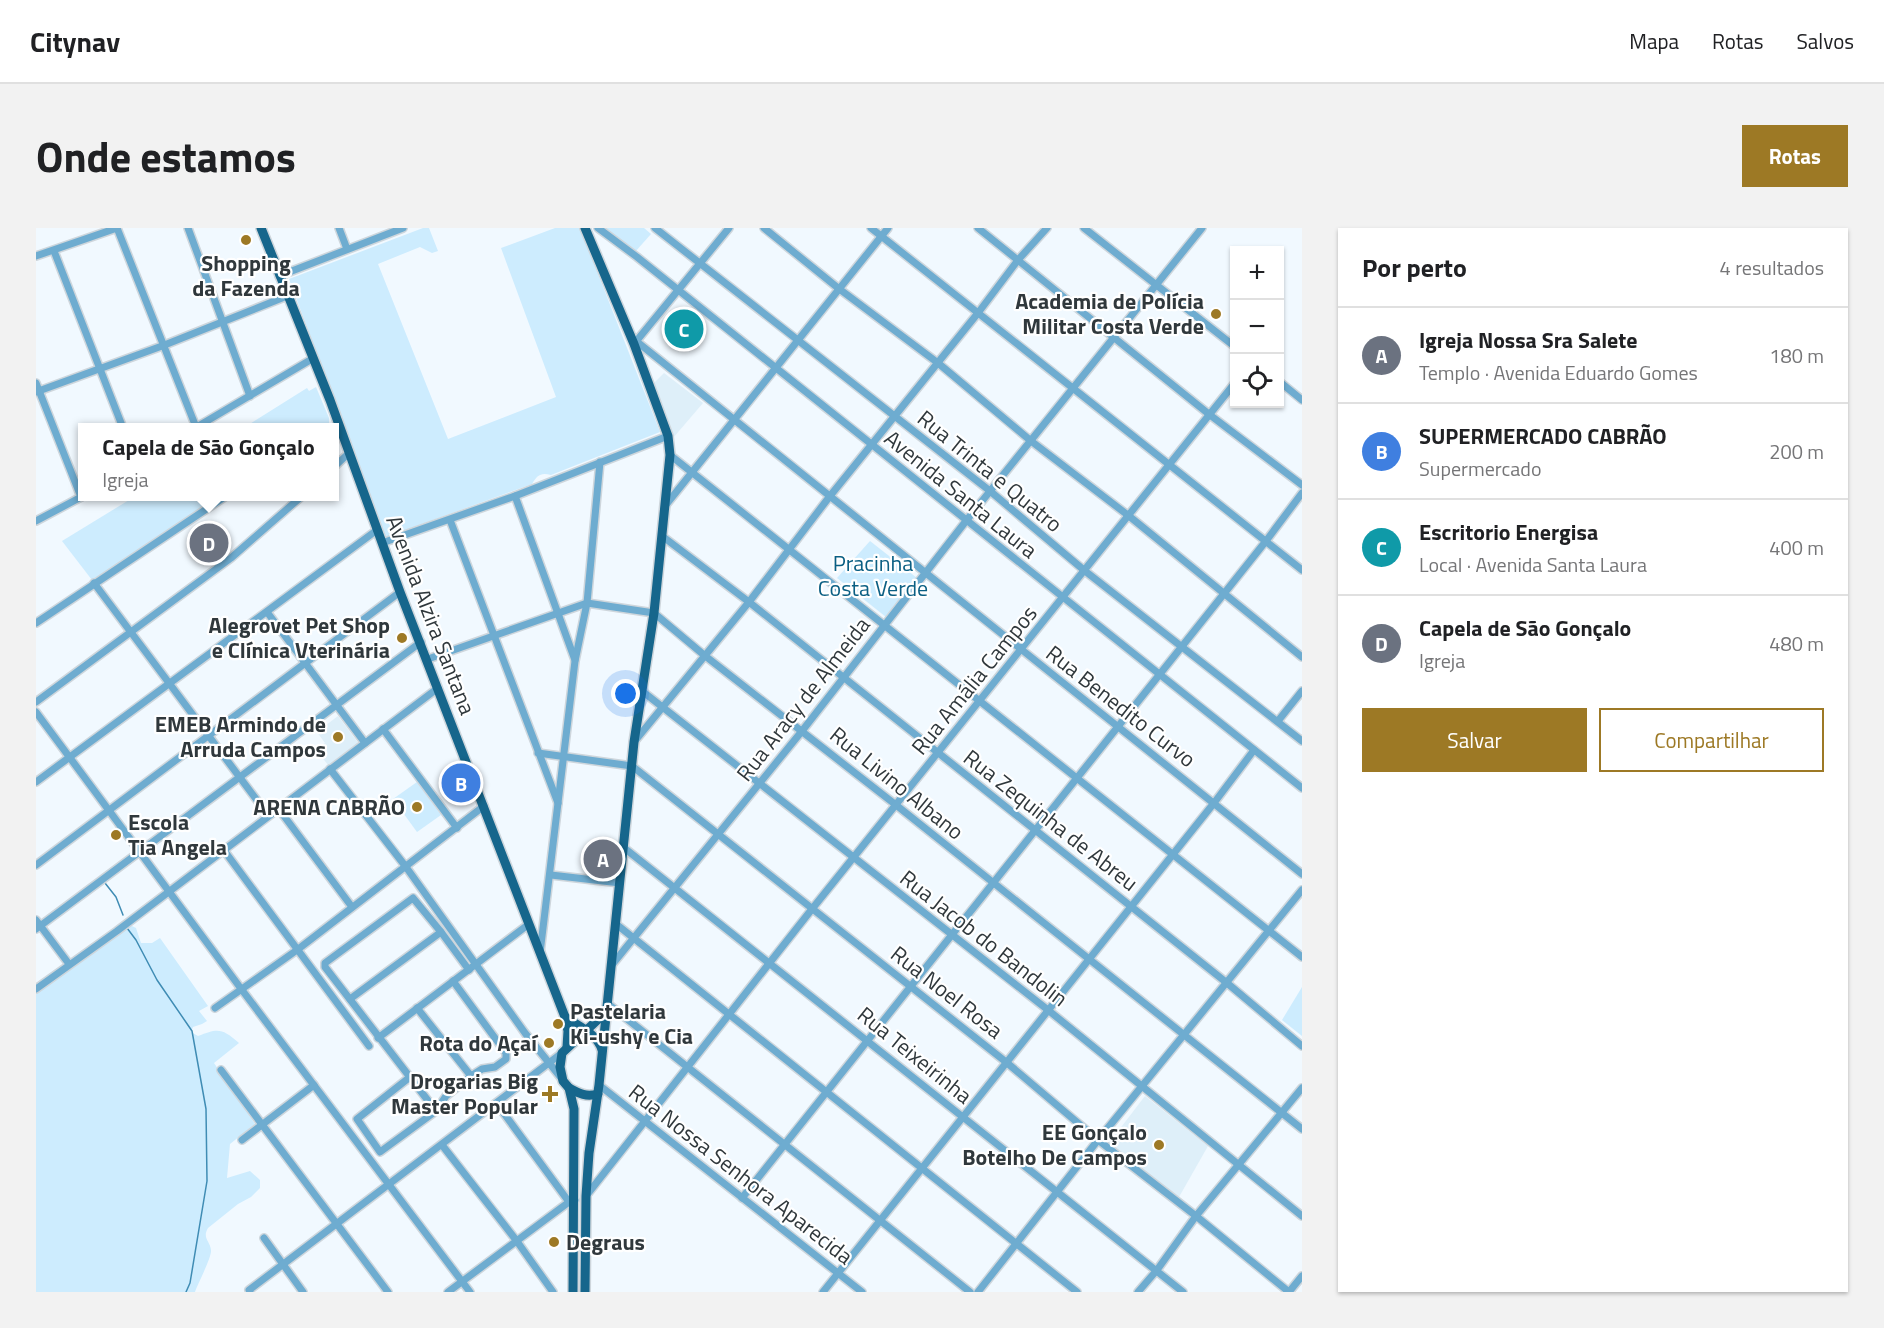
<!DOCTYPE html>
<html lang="pt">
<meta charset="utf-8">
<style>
body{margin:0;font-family:"Titillium Web",sans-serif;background:#f2f2f2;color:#202124}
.controls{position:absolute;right:18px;top:18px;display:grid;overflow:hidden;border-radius:0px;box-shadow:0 2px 4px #0004}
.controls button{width:54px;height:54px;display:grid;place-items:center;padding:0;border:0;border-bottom:2px solid #e0e0e0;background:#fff;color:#202124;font:30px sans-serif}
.you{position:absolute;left:590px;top:466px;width:21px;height:21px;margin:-15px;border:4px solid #fff;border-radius:50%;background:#1a73e8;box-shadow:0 0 0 9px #1a73e833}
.badge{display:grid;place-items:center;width:39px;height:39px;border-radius:50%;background:#9d7925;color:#fff;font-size:20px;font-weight:700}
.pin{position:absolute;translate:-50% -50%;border:3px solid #fff;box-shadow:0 2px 6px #0006}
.popup{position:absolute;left:42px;top:195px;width:261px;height:78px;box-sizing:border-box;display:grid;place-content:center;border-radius:0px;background:#fff;filter:drop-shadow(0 2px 4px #0005);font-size:20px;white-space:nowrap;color:#757577}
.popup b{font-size:22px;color:#202124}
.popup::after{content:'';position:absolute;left:50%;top:100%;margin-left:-12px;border:12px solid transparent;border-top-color:#fff}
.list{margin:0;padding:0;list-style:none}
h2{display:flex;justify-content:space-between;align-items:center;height:78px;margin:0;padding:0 24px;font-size:26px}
h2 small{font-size:20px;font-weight:400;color:#757577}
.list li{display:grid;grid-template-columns:39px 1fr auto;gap:18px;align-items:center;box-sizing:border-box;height:96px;padding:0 24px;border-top:2px solid #e0e0e0}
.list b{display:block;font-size:22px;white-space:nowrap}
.list p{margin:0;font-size:20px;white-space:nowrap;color:#757577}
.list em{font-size:20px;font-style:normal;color:#757577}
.actions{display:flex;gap:12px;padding:18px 24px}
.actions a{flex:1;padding:14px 0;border:2px solid #9d7925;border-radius:0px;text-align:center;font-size:21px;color:#9d7925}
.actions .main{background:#9d7925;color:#fff}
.icon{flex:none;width:33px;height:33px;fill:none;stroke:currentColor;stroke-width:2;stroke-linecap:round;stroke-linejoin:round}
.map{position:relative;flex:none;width:1266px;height:1064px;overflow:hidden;border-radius:0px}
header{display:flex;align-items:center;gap:36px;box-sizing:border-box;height:84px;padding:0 30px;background:#fff;border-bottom:2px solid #e0e0e0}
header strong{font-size:28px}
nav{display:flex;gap:33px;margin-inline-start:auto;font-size:21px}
.intro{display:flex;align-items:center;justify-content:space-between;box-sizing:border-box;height:144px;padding:0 36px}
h1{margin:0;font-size:42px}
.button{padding:15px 27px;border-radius:0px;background:#9d7925;color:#fff;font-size:21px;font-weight:700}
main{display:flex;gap:36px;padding:0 36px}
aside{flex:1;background:#fff;border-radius:0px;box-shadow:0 2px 4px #0004}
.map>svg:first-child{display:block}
.built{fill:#deeff9}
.green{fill:#cdecfe}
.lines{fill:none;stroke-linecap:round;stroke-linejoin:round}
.stream{stroke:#3f8cb4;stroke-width:1.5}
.minor-casing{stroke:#ced6dc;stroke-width:10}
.major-casing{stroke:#ced6dc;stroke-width:12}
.minor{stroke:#6eacd0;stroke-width:7}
.major{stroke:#16668c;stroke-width:9}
.poi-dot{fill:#9d7925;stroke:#fff;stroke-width:2}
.labels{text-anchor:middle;stroke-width:4.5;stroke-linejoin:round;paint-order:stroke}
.poi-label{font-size:22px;font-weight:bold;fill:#30383c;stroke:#fff;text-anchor:end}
.street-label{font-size:22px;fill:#30383c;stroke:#fff}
.park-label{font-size:22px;fill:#0b5f83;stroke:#fff}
</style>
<header>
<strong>Citynav</strong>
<nav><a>Mapa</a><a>Rotas</a><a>Salvos</a></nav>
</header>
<div class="intro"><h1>Onde estamos</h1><a class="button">Rotas</a></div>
<main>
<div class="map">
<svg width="1266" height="1064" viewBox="0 0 1266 1064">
<rect width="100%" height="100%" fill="#f1f9ff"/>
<g class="built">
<path d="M628,145l39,30 -30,35 -21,-53z"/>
<path d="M302,488l21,28 -30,22 -13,-16 9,-7 -8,-11z"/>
<path d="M1109,868l63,50 -29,51 -70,-54z"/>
</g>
<g class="green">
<path d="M387,0h6l9,23 -6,2 -12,-6 -42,17 70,175 108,-42 -55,-149 54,-20h25l80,204 -109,43c-10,-3 -14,0 -19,9l-146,53 -97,-258z"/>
<path d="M570,0h38l7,6 -16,18z"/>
<path d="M280,159l13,31v5l-6,4h-78l62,-39 2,3z"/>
<path d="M98,269h86l-128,83 -30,-39z"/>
<path d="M834,313l47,37 -31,39 -49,-39z"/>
<path d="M381,554l24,33 -24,17 -24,-33z"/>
<path d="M96,698l4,2 5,15h11l8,-5 48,68 -9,5 8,10 -5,3 -9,3 -2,5 7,4c20,-8 24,-8 41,7l-25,20 41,61 -25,20 -3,34 23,-7 10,9v8l-9,9 -13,7 -30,24c-6,10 2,13 3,22 1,7 -13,33 -16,42h-159v-298l91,-67z"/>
<path d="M1266,759v49l-20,-16z"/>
</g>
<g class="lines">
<g class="stream">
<path d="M69,655l11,14 7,18"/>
<path d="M91,700l9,12 21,40 35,51 14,78 1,72 -17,102 -4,9"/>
</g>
<defs>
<g id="minor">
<path d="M81,0l79,199"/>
<path d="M152,0l62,168"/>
<path d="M303,0l8,21"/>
<path d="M562,0l39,29 665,531"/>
<path d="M619,0l335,263 95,80 217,170"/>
<path d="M728,0l74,60 100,75 93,78 98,75 173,141"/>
<path d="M835,0l431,342"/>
<path d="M942,0l232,187 92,70"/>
<path d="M1048,0l150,118"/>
<path d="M18,23l69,177"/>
<path d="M0,28l81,-28"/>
<path d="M243,48l124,-48"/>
<path d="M600,113c223,177 445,355 666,533"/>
<path d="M598,116l95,-116"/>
<path d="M1244,154l22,18"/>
<path d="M0,155l45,114"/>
<path d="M0,164l126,-46 125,-50"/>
<path d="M159,200l117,-69"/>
<path d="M634,227l632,502"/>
<path d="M299,238l13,-12"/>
<path d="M479,268l60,164"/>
<path d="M629,278l223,-278"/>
<path d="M414,292l108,283"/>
<path d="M0,293l47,-25"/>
<path d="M626,308l87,66 478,381 75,63"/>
<path d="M346,315l133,-47 153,-60"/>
<path d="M58,355l174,232"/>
<path d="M231,384l98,131"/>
<path d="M0,395l190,-127"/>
<path d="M392,431l159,-56 67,10 50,42 192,150 406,324"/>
<path d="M606,463l406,319 254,206"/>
<path d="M0,474l195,-144 71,-62"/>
<path d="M0,484l206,278 228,302"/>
<path d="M1242,493l24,-30"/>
<path d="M347,501l74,99"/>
<path d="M598,514l115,-140 81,-106 148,-183 40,-53 29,-32"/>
<path d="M502,525l94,13 374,296 92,78 98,76 93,76"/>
<path d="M294,541l76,98 119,166 37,46"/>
<path d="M0,554l341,-252"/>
<path d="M242,580l74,99"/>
<path d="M587,619l560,445"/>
<path d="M187,621l146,197"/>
<path d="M0,637l364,-273"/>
<path d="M515,647l69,8"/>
<path d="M0,692l33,44"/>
<path d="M580,696l461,368"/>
<path d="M0,701l385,-287"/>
<path d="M504,725l35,-292 12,-58 13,-141"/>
<path d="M575,738l191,-235 164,-210 236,-293"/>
<path d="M0,761l81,-58 321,-243"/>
<path d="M314,771l91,-67"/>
<path d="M571,775l363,289"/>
<path d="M179,780l82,-58 187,-144"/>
<path d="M381,780l54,68"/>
<path d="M342,810l151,-114"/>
<path d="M185,842l167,222"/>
<path d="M374,849l-53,42 23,33 56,-41 10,-15 25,-20 11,-7 13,-2 11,-8v-6l-53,-72"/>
<path d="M563,857l263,207"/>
<path d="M461,876l72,98"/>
<path d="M400,883l-111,-144v-4l88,-65 28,34 28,38"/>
<path d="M206,912l72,-55"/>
<path d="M406,917l74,95 37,52"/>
<path d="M550,968l226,-287 422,-525"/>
<path d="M706,970l524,-657 36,-48"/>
<path d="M228,1010l39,54"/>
<path d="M214,1064l-1,-2 8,-6 305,-231"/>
<path d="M412,1064l121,-90 6,-2"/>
<path d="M787,1064l391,-489 40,-53"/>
<path d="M942,1064l120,-152 204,-250"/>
<path d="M1102,1064l19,-22 39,-54 106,-128"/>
<path d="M1253,1064l13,-16"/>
</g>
<g id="major">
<path d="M225,0l69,172 70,192 165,425 3,14 -1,16"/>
<path d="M549,0l49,116 34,92 2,19 -16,158 -20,129 -35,343 -10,68 -3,43 -1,96"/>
<path d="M529,789c13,9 33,17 37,33"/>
<path d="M533,860c11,6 17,9 29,6"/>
<path d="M537,1064l1,-183 -5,-21 -6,-7 -3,-14 2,-14 44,-41"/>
</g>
</defs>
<use href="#minor" class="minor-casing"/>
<use href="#major" class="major-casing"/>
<use href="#minor" class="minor"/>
<use href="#major" class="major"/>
</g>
<g class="poi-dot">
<circle cx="210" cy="12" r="6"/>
<circle cx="1180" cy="86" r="6"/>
<circle cx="366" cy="410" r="6"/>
<circle cx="302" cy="509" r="6"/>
<circle cx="381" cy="579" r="6"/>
<circle cx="80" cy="607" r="6"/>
<circle cx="522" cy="796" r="6"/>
<circle cx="513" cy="815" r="6"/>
<path d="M511 857h6v6h6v6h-6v6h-6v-6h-6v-6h6z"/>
<circle cx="1123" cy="917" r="6"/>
<circle cx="518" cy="1014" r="6"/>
</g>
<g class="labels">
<g class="poi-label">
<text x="210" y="43" text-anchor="middle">Shopping<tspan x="210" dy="25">da Fazenda</tspan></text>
<text x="1168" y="81">Academia de Polícia<tspan x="1168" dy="25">Militar Costa Verde</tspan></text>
<text x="354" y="405">Alegrovet Pet Shop<tspan x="354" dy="25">e Clínica Vterinária</tspan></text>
<text x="290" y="504">EMEB Armindo de<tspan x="290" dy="25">Arruda Campos</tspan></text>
<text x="369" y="587">ARENA CABRÃO</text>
<text x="92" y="602" text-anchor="start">Escola<tspan x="92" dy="25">Tia Angela</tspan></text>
<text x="534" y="791" text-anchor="start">Pastelaria<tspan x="534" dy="25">Ki-ushy e Cia</tspan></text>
<text x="501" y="823">Rota do Açaí</text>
<text x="502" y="861">Drogarias Big<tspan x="502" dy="25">Master Popular</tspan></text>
<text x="1111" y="912">EE Gonçalo<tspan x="1111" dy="25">Botelho De Campos</tspan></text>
<text x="530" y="1022" text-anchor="start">Degraus</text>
</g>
<g class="street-label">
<text transform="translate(954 243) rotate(39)" y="8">Rua Trinta e Quatro</text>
<text transform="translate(925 266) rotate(39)" y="8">Avenida Santa Laura</text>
<text transform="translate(395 387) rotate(69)" y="8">Avenida Alzira Santana</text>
<text transform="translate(938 452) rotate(-51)" y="8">Rua Amália Campos</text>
<text transform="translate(767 471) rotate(-52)" y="8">Rua Aracy de Almeida</text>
<text transform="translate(1085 478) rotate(38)" y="8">Rua Benedito Curvo</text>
<text transform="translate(861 555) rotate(39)" y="8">Rua Livino Albano</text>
<text transform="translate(1015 592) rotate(38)" y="8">Rua Zequinha de Abreu</text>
<text transform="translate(948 710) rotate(38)" y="8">Rua Jacob do Bandolin</text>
<text transform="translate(911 764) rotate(38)" y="8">Rua Noel Rosa</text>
<text transform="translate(879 827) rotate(39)" y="8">Rua Teixeirinha</text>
<text transform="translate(705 946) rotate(38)" y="8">Rua Nossa Senhora Aparecida</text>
</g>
<g class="park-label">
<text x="837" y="343">Pracinha<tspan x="837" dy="25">Costa Verde</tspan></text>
</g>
</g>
</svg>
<div class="controls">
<button>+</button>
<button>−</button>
<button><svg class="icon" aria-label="locate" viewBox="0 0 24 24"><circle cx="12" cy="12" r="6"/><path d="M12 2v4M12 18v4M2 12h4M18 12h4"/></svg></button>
</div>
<div class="you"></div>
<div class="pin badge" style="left:567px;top:631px;background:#6b7280">A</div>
<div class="pin badge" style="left:425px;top:555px;background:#3f7fe0">B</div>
<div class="pin badge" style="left:648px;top:101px;background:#0f9aa8">C</div>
<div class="pin badge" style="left:173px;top:315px;background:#6b7280">D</div>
<div class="popup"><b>Capela de São Gonçalo</b>Igreja</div>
</div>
<aside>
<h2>Por perto<small>4 resultados</small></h2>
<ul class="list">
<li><span class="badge" style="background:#6b7280">A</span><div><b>Igreja Nossa Sra Salete</b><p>Templo · Avenida Eduardo Gomes</p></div><em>180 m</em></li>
<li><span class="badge" style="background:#3f7fe0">B</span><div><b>SUPERMERCADO CABRÃO</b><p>Supermercado</p></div><em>200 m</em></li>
<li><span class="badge" style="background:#0f9aa8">C</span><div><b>Escritorio Energisa</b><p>Local · Avenida Santa Laura</p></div><em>400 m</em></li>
<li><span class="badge" style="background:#6b7280">D</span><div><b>Capela de São Gonçalo</b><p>Igreja</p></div><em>480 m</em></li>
</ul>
<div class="actions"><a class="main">Salvar</a><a>Compartilhar</a></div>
</aside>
</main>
